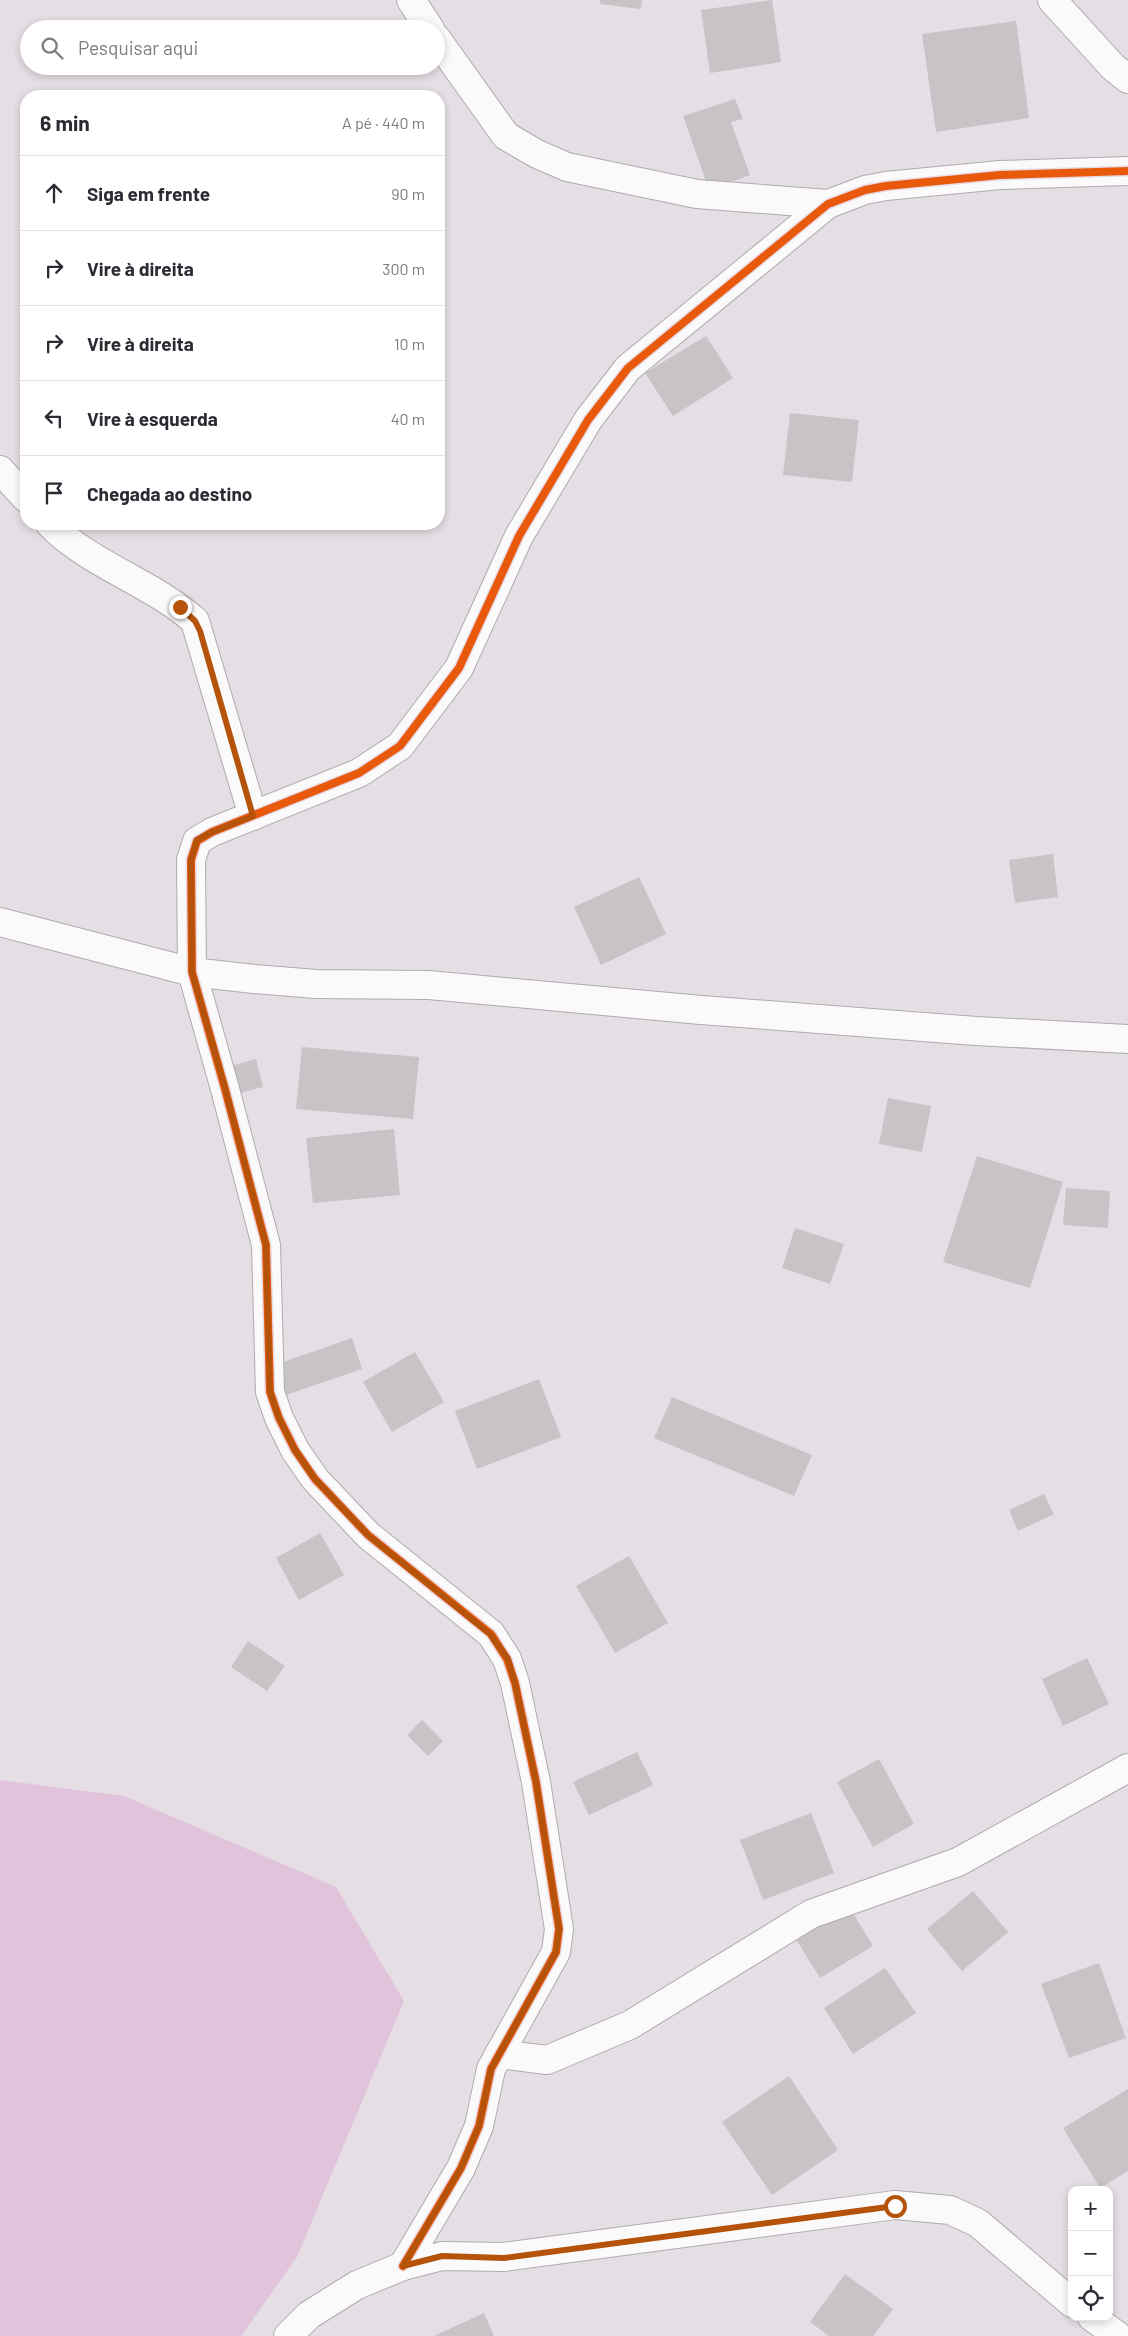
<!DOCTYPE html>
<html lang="pt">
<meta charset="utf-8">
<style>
body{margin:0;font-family:Barlow,sans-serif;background:#f2f2f3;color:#2b2b33}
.controls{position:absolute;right:15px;bottom:15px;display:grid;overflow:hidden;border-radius:10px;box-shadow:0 2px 8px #0003}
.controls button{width:45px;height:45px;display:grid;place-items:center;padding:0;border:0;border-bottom:1px solid #e1e1e2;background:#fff;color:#2b2b33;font:25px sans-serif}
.stop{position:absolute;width:15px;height:15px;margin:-11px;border:4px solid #b45309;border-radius:50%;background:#fff}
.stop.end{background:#b45309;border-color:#fff;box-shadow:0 1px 5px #0008}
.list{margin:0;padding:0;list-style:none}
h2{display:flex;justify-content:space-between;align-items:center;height:65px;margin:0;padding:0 20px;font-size:21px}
h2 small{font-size:16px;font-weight:400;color:#7c7c81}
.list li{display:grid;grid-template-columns:32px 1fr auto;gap:15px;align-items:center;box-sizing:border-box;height:75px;padding:0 20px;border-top:1px solid #e1e1e2}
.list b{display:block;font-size:19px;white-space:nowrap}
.list em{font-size:16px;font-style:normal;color:#7c7c81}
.icon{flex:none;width:28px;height:28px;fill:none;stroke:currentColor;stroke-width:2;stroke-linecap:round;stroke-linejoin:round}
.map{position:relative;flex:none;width:1128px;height:2336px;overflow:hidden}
.search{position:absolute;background:#fff;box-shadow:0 2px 8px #0003;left:20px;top:20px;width:425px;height:55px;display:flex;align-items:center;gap:12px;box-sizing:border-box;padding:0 18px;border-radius:28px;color:#7c7c81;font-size:19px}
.panel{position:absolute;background:#fff;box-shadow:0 2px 8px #0003;left:20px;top:90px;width:425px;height:440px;border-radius:20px}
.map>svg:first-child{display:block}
.green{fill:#e1c4dc}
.building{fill:#c8c3c7}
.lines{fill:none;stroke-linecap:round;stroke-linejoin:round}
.minor-casing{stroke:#afaaae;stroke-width:30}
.minor{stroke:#fbfafb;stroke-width:28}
.cycleway-casing{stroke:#e8dbe6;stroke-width:11}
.cycleway{stroke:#e8590c;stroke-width:8}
.route{stroke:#b45309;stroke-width:6}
</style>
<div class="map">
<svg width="1128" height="2336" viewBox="0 0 1128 2336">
<rect width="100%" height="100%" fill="#e5dee4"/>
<path class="green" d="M0,1780l124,16 212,91 68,114 -107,256 -56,79h-241z"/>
<g class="building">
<path d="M600,0h42l-1,9 -41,-5z"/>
<path d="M772,0l9,62 -71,11 -9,-63z"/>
<path d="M1016,21l13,97 -93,14 -14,-98z"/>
<path d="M735,99l8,20 -12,3 19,53 -41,15 -26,-74z"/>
<path d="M706,336l27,42 -60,38 -28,-43z"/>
<path d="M790,413l69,7 -7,62 -69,-7z"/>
<path d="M1053,854l5,43 -43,6 -6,-43z"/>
<path d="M639,877l27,57 -65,31 -27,-58z"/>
<path d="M302,1047l117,10 -6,62 -117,-10z"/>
<path d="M256,1059l7,28 -31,8 -8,-27z"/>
<path d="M888,1098l43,8 -9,46 -43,-8z"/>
<path d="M394,1129l6,66 -87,8 -7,-65z"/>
<path d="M977,1156l86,26 -33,106 -87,-26z"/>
<path d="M1066,1188l44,3 -2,37 -45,-3z"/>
<path d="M795,1228l49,16 -14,40 -48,-16z"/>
<path d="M352,1338l10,31 -79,27 -11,-30z"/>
<path d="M415,1352l29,50 -52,30 -29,-50z"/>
<path d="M539,1379l22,58 -84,32 -22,-58z"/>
<path d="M672,1397l140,58 -18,41 -140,-58z"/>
<path d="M1044,1494l10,20 -36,17 -9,-21z"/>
<path d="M320,1533l24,42 -45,25 -23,-42z"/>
<path d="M629,1556l39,67 -53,30 -39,-67z"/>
<path d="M248,1641l37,25 -18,25 -36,-24z"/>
<path d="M1087,1658l22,46 -46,22 -21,-47z"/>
<path d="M422,1720l21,21 -15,15 -21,-21z"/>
<path d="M637,1752l16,33 -64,30 -16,-33z"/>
<path d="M879,1759l35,65 -41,23 -36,-65z"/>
<path d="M811,1813l23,60 -71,27 -23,-60z"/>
<path d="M973,1891l35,41 -46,39 -35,-42z"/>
<path d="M848,1905l25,41 -53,32 -26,-42z"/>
<path d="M1099,1963l27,75 -57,20 -28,-74z"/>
<path d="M885,1968l31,45 -63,41 -29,-46z"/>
<path d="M789,2076l49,74 -66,45 -50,-73z"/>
<path d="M1128,2089v82l-28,17 -37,-60z"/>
<path d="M845,2274l48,35 -20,27h-44l-19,-14z"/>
<path d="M484,2313l10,23h-60z"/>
</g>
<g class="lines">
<defs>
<g id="minor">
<path d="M411,0l19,29"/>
<path d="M1052,0l61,67 15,12"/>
<path d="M436,38l70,98 31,18 30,13 130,27 131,10"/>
<path d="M0,470l26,28"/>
<path d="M50,524c40,41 103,59 145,97l58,195"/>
<path d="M0,922l192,50 62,7 62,5 113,1 272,25 275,21 152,8"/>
<path d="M499,2054l48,6 83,-35 181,-111 147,-52 170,-94"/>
<path d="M403,2266l58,-98 18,-42 12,-57 65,-117 3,-23 -23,-147 -21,-99 -8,-24 -16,-25 -123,-99 -53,-56 -20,-29 -16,-32 -9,-26 -4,-147 -41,-156 -33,-117 -1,-112 6,-19 15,-9 147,-59 41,-27 59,-78 60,-132 69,-116 40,-52 200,-164 37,-14 21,-4 114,-11 128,-4"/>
<path d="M1092,2317l26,19"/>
<path d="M288,2336l21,-21 48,-30 46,-19 39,-10 62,1 391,-52 55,5 28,13 94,80"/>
</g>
</defs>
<use href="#minor" class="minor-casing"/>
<use href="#minor" class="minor"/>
<defs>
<path id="cycleway" d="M403,2266l58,-98 18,-42 12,-57 65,-117 3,-23 -23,-147 -21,-99 -8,-24 -16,-25 -123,-99 -53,-56 -20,-29 -16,-32 -9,-26 -4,-147 -41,-156 -33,-117 -1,-112 6,-19 15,-9 147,-59 41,-27 59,-78 60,-132 69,-116 40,-52 200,-164 37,-14 21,-4 114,-11 128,-4"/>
</defs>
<use href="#cycleway" class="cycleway-casing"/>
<use href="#cycleway" class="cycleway"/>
</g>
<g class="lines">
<path class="route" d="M180,607l15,14 5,10 53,185 -41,16 -15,8 -6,20 1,112 33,116 41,157 4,147 9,26 16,32 20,29 53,56 122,99 18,25 7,24 21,99 23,147 -3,23 -65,117 -12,57 -18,42 -58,98 39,-10 62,2 391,-52"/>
</g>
</svg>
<div class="controls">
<button>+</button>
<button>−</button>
<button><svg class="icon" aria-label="locate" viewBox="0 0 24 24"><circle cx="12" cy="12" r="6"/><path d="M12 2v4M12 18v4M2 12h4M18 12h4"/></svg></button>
</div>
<div class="stop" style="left:895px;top:2206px"></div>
<div class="stop end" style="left:180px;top:607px"></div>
<div class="search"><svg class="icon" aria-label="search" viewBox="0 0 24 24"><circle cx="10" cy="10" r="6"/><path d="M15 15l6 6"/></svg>Pesquisar aqui</div>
<section class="panel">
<h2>6 min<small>A pé · 440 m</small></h2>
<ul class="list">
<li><svg class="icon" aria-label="ahead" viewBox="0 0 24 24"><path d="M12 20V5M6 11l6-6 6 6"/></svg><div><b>Siga em frente</b></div><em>90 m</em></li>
<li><svg class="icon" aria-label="right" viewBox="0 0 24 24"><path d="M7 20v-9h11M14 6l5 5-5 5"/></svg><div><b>Vire à direita</b></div><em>300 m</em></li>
<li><svg class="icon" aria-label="right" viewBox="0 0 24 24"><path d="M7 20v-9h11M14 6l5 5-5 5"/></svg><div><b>Vire à direita</b></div><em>10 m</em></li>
<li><svg class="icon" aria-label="left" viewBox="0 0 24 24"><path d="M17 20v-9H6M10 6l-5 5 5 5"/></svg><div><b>Vire à esquerda</b></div><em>40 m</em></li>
<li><svg class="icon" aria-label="arrive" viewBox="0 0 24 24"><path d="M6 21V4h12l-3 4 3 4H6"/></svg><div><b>Chegada ao destino</b></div></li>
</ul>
</section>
</div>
